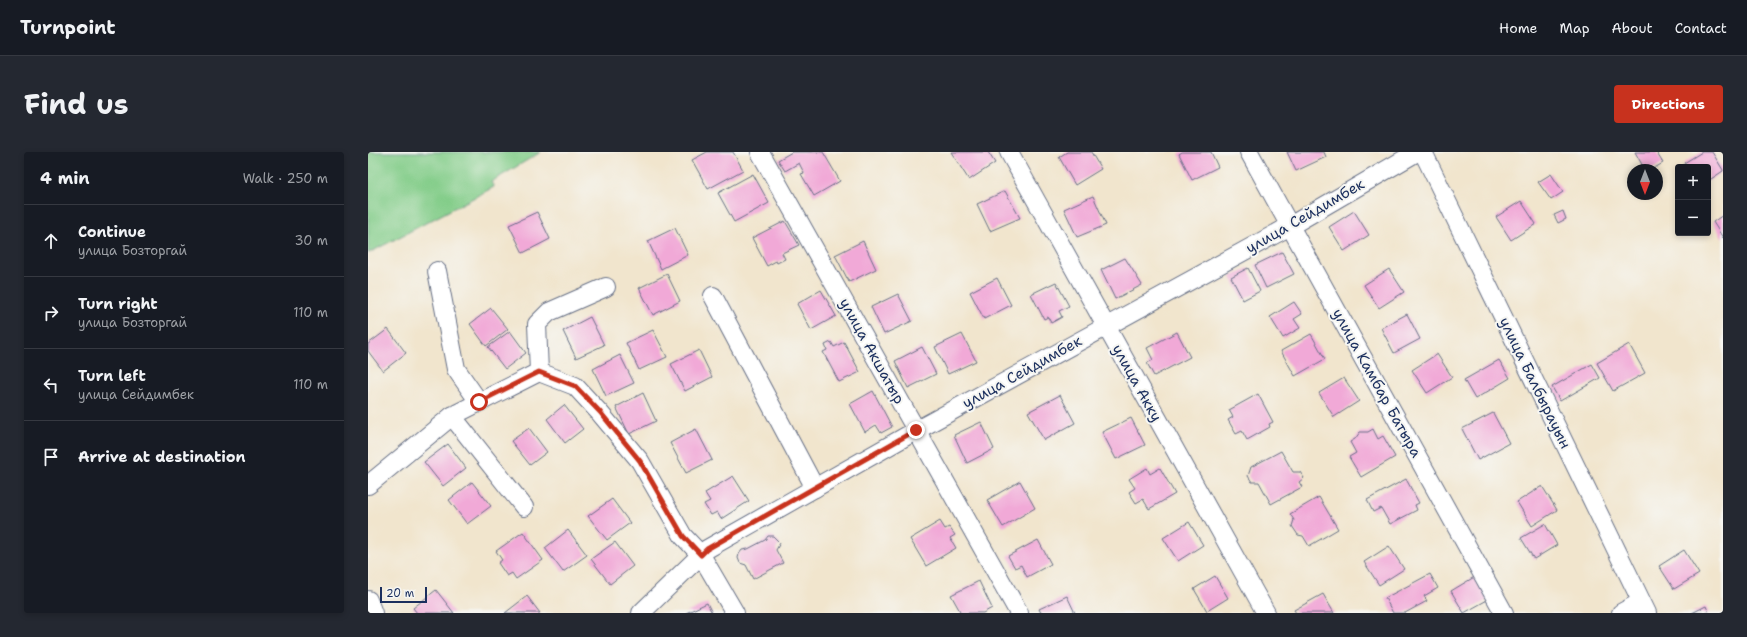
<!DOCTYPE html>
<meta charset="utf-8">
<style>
body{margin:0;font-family:"Shantell Sans",sans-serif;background:#242831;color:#f1f3f6}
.controls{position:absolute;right:12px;top:12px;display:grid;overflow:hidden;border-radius:4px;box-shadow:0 2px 6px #0003}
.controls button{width:36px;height:36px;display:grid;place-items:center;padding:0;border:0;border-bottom:1px solid #363941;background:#171b24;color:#f1f3f6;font:20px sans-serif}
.compass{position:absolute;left:1259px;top:12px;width:36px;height:36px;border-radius:50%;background:#171b24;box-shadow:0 2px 6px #0003;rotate:180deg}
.scale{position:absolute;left:12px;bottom:10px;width:47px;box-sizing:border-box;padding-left:4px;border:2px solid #1b2f5e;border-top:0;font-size:11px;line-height:14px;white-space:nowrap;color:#1b2f5e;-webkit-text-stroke:3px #f6f6f2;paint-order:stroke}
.stop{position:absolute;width:12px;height:12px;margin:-9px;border:3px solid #c8321e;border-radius:50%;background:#fff}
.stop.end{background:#c8321e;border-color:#fff;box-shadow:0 1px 4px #0008}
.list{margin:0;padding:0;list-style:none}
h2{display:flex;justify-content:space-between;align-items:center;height:52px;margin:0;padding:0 16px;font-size:17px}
h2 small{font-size:13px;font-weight:400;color:#9ea1a6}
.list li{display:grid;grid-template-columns:26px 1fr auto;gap:12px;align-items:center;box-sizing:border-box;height:72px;padding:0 16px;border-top:1px solid #363941}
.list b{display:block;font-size:15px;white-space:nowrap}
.list p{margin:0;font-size:13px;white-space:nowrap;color:#9ea1a6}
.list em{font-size:13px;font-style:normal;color:#9ea1a6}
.icon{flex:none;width:22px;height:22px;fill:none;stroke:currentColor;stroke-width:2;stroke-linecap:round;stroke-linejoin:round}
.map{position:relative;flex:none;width:1355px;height:461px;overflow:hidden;border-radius:4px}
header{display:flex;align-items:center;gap:24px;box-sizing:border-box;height:56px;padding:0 20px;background:#171b24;border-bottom:1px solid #363941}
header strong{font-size:19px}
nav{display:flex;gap:22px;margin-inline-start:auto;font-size:14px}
.intro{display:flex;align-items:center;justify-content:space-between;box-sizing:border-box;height:96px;padding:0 24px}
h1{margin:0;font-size:28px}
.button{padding:10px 18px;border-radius:4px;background:#c8321e;color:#fff;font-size:14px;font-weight:700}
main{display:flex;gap:24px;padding:0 24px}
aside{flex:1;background:#171b24;border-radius:4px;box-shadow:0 2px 6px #0003}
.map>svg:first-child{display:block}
.green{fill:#84cd8a;stroke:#507e74}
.building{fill:#f1a9d7}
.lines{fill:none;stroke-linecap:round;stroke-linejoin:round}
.minor-casing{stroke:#666f85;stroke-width:20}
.minor{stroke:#fff;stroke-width:18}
.route{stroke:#c8321e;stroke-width:5}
.labels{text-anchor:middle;stroke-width:4;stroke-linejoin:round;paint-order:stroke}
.street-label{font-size:15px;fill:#1b2f5e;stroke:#f6f6f2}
</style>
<header>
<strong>Turnpoint</strong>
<nav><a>Home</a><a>Map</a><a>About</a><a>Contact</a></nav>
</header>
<div class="intro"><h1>Find us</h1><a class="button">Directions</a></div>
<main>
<aside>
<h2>4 min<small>Walk · 250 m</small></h2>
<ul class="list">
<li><svg class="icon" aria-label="ahead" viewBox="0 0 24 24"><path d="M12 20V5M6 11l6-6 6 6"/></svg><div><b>Continue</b><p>улица Бозторгай</p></div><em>30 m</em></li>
<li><svg class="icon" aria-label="right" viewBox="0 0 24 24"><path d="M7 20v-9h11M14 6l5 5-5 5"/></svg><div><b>Turn right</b><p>улица Бозторгай</p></div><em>110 m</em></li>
<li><svg class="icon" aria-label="left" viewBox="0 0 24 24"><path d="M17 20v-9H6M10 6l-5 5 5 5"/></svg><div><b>Turn left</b><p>улица Сейдимбек</p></div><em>110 m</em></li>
<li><svg class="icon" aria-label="arrive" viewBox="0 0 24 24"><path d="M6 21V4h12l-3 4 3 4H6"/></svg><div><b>Arrive at destination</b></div></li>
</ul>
</aside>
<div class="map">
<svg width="1355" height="461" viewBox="0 0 1355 461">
<rect width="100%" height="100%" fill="#f6f6f2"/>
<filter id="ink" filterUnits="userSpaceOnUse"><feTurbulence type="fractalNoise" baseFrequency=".025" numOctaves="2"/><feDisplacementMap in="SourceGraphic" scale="8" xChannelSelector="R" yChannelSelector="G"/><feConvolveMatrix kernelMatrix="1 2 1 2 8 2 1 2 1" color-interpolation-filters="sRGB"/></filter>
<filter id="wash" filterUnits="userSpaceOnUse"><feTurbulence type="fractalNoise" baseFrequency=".012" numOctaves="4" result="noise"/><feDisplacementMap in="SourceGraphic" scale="16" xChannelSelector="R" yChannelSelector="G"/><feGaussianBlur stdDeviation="0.9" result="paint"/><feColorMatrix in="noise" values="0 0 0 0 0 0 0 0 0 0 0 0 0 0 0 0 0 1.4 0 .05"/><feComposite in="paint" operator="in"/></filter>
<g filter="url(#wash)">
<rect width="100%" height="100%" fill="#f1e5cd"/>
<path class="green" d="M0,0h173l-50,30 3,5 -125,66h-1z"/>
<g id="blocks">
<g class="building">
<path d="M339,0h26l10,18 -35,19 -16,-29z"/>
<path d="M424,0h31l17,29 -26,15 -13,-22 3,-1 -5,-10 -14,8 -7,-11z"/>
<path d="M583,0h37l7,11 -26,17z"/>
<path d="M699,0h24l10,17 -26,16 -16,-28z"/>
<path d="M814,0h29l7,15 -26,13 -13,-26z"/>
<path d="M919,0h37l2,5 -30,14z"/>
<path d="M1267,0h21l7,11 -12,7h-6z"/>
<path d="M1334,0h10l11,18v1l-15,10v-14h-22l-2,-4z"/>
<path d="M385,22l16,29 -35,19 -16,-29z"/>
<path d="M1183,22l12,18 -12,8 -13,-18z"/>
<path d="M637,39l15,27 -30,13 -13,-27z"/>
<path d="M725,44l13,29 -29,12 -13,-28z"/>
<path d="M1153,49l15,23 -25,16 -15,-23z"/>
<path d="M986,59l15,24 -25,16 -15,-24z"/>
<path d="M1195,59l3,8 -8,4 -4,-8z"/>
<path d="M169,60l13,27 -27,14 -14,-28z"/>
<path d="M1355,63v23l-10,-16z"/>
<path d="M417,69l14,24 -17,8 3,6 -8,4 -1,-2 -9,5 -15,-28z"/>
<path d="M307,76l13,27 -27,14 -13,-28z"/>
<path d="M495,89l13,28 -27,13 -14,-27z"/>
<path d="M914,100l12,22 -28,14 -11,-23z"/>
<path d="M757,106l17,27 -27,14 -14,-29z"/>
<path d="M880,116l12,23 -17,9 -12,-23z"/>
<path d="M1021,117l15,23 -25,16 -15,-23z"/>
<path d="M299,122l13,27 -27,14 -14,-27z"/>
<path d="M629,126l14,27 -27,14 -14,-27z"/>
<path d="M688,130l13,24 -10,5 3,6 -11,6 -3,-6 -4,2 -13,-25z"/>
<path d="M453,138l15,26 -25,14 -14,-26z"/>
<path d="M530,142l14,27 -28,13 -13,-27z"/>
<path d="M926,150l8,12 -8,5 6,9 -17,10 -13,-21z"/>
<path d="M123,156l17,21 -22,17 -16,-22z"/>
<path d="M1039,162l13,25 -26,14 -13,-25z"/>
<path d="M222,165l14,28 -28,13 -13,-27z"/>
<path d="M20,177l18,24 -23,18 -15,-20v-7z"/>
<path d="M285,178l14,27 -28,13 -13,-27z"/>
<path d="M142,179l16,22 -21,16 -17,-22z"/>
<path d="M809,180l13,25 -36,19 -7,-13 6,-3 -6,-12z"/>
<path d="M594,182l14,27 -28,13 -13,-27z"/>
<path d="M943,182l14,25 -30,17 -14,-25z"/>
<path d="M463,190l3,5 10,-5 16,30 -21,10 -16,-30 4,-2 -2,-5z"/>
<path d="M1261,192l16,29 -32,18 -16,-28z"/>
<path d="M554,195l14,27 -28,14 -13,-27z"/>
<path d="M331,198l13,27 -27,14 -14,-27z"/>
<path d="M1069,202l15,23 -25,16 -15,-23z"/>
<path d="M252,203l14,28 -28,13 -13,-27z"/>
<path d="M1131,208l11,18 -35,21 -11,-19z"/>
<path d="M1224,212l8,14 -40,23 -8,-14z"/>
<path d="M976,226l15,23 -25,16 -15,-24z"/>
<path d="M505,239l19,36 -11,6 -5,-8 -11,7 -15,-28z"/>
<path d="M275,241l13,28 -27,13 -13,-27z"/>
<path d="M890,242l15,28 -4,2 1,3 -23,13 -5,-9 -6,3 -8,-14 5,-3 -4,-7z"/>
<path d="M692,243l15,28 -31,17 -16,-28z"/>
<path d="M196,253l19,24 -18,14 -18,-24z"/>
<path d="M1125,261l16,30 -31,17 -16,-31z"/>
<path d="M763,266l14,27 -29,14 -14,-27z"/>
<path d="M613,270l13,27 -27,14 -13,-28z"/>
<path d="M161,276l18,24 -17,13 -19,-24z"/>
<path d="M328,277l16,31 -26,13 -16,-30z"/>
<path d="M1005,277l5,10 5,-3 12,21 -34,20 -12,-20 7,-4 -6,-11 5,-3 5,-7h8z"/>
<path d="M80,292l18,24 -23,18 -19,-24z"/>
<path d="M913,299l12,21h7l4,6 -5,4 3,5 -31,17 -12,-22h-7l-4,-6 3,-9z"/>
<path d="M779,316l3,6 10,-6 15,26 -26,15 -6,-10 -7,4 -7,-11 6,-4 -6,-9z"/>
<path d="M365,324l16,25 -28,18 -4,-7 -6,3 -7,-11 6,-3 -5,-8z"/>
<path d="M1038,327l13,24 -4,2 2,5 -27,14 -9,-16 -8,4 -6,-12z"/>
<path d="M652,329l15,27 -32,19 -16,-27z"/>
<path d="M104,330l19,24 -24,18 -18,-24z"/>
<path d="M1174,334l15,24 -25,16 -15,-24z"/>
<path d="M951,345l19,32 -29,17 -6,-10 -5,-1 -6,-9 2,-6 -4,-6z"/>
<path d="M244,347l18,24 -23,17 -19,-24z"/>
<path d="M572,369l5,8 4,-2 6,8 -5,3 6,10 -30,18 -16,-27z"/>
<path d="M821,370l14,23 -25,16 -15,-23z"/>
<path d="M1177,372l12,21 -23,14 -13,-21z"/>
<path d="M200,378l19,25 -24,17 -18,-24z"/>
<path d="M155,380l20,28 -27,19 -4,-6 -5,3 -9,-13 4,-3 -6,-9z"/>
<path d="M400,384h5l7,7 -4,7 7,13 -30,16 -7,-14 -6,-2 -2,-5 1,-4 3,-4 6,-1 17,-9z"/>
<path d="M670,388l13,24 -24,13 -6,-12 -6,3 -7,-12z"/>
<path d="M247,390l18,24 -23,18 -19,-25z"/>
<path d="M1021,394l15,23 -25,16 -15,-23z"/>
<path d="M1316,398l15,24 -25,15 -15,-23z"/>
<path d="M1062,422l8,14 -14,8 3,5 -22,12h-12l-8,-15z"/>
<path d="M847,424l13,22 -21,13 -13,-22z"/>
<path d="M1108,424l13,23 -25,14 -13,-22z"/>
<path d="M611,429l13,27 -9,5h-22l-10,-18z"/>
<path d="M68,438l18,23h-37l-4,-5z"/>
<path d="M955,442l11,19h-38l-2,-3z"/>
<path d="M159,444l13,17h-35z"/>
<path d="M699,444l8,17h-34l-2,-4z"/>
<path d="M339,451l5,10h-26z"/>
<path d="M1338,454l3,7h-17z"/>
</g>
</g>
</g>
<g filter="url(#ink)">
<use href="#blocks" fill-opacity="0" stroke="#666f85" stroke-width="1"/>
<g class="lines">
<defs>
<g id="minor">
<path d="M392,0l259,461"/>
<path d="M641,0l257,461"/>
<path d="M881,0l255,461"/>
<path d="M1055,0l224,461"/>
<path d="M69,119l19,98 23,33"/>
<path d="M345,144l102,192"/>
<path d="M171,220l-2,-48 12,-12 57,-25"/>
<path d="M84,264l72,91"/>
<path d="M0,333l84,-69 87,-44 36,14 24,26 41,49 43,75 18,19 34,58"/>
<path d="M0,448l5,13"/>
<path d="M273,461l66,-64 210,-119 373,-204 127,-74"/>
<path d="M1253,461l20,-11"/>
</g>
</defs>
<use href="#minor" class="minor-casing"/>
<use href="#minor" class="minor"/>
</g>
</g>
<g class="lines" filter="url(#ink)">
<path class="route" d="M111,250l60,-30 36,14 25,26 40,49 43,75 18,19 6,-6 209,-119"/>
</g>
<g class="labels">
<g class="street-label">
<text transform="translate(937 64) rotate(-30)" y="5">улица Сейдимбек</text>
<text transform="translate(504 199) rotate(61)" y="5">улица Акшатыр</text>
<text transform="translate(654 220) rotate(-29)" y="5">улица Сейдимбек</text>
<text transform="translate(769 231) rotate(61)" y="5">улица Акку</text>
<text transform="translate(1009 231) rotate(61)" y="5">улица Камбар Батыра</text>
<text transform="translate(1167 231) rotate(64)" y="5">улица Балбырауын</text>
</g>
</g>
</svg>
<div class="controls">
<button>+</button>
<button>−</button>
</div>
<svg class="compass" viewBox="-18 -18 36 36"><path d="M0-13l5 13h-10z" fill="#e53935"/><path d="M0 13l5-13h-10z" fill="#9ea1a6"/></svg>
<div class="scale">20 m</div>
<div class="stop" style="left:111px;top:250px"></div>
<div class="stop end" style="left:548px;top:278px"></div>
</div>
</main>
